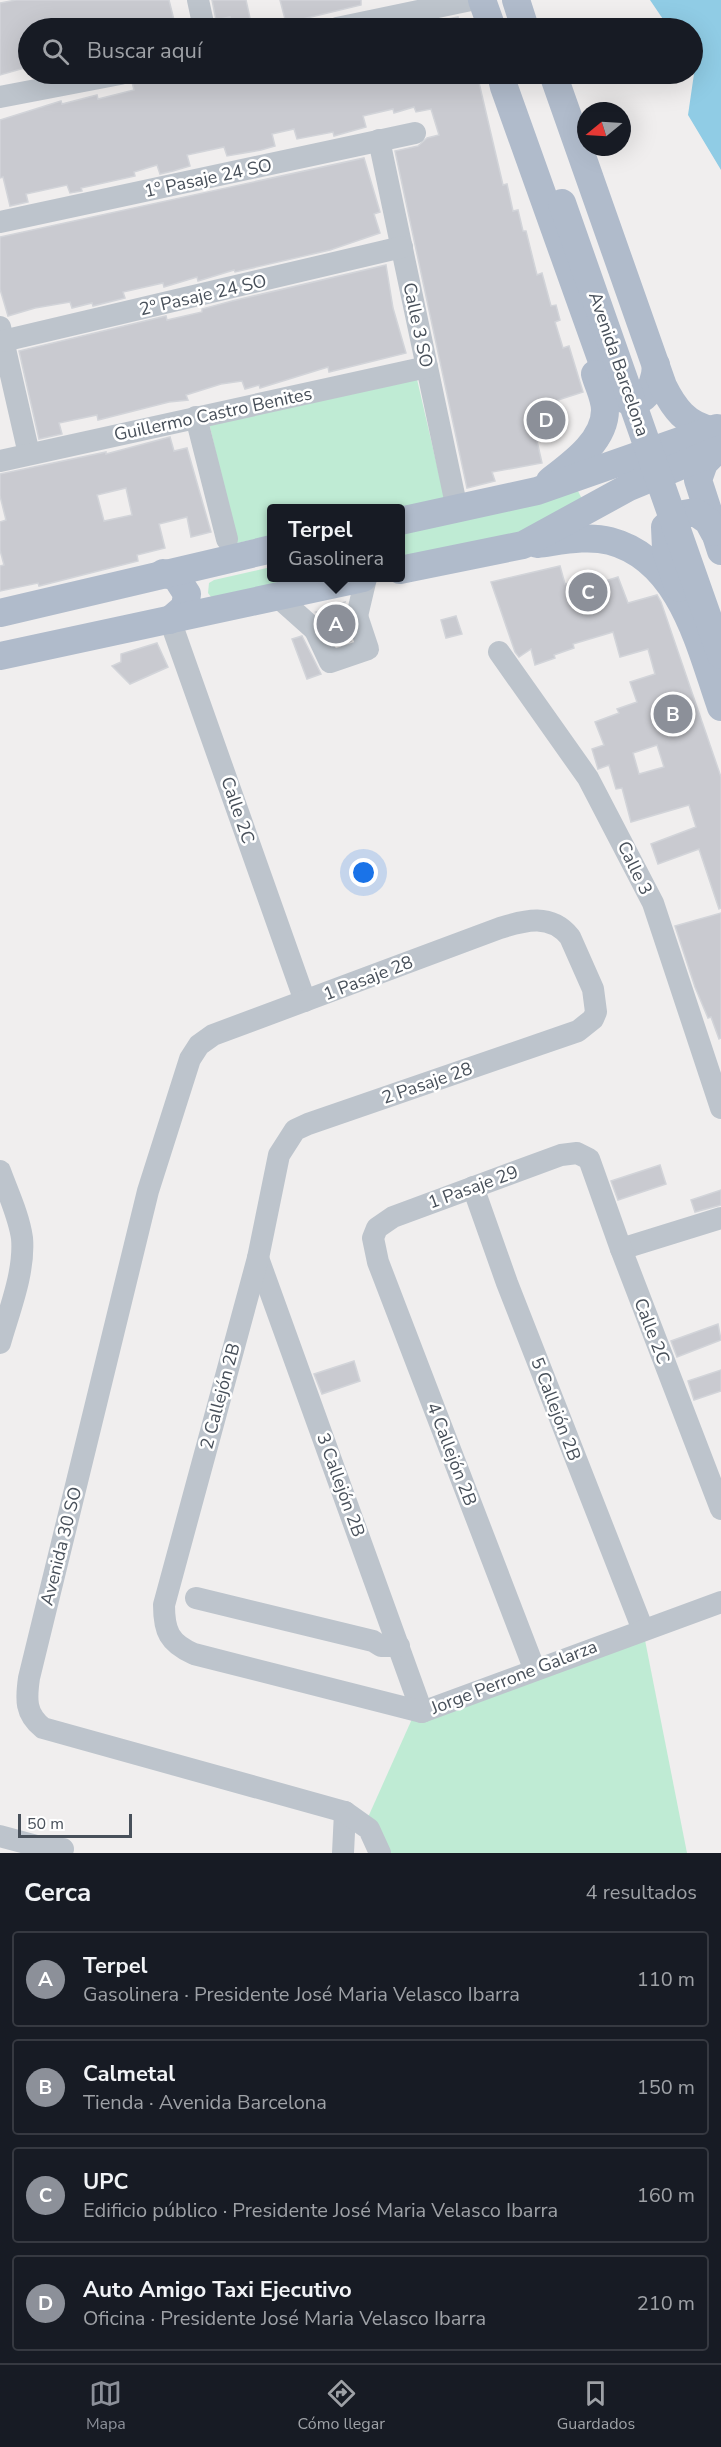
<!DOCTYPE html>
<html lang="es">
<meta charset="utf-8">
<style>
body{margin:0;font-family:"Nunito Sans",sans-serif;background:#242831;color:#f1f3f6}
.compass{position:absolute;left:577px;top:102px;width:54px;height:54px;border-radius:50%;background:#171b24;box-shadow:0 6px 24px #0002;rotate:252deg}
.scale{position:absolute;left:18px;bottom:15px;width:114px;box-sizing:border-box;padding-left:6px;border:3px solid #48505a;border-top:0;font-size:16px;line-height:21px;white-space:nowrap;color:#48505a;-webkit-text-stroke:4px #fff;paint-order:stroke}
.you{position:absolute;left:364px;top:873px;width:21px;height:21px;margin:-15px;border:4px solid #fff;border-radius:50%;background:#1a73e8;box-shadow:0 0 0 9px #1a73e833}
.badge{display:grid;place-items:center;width:39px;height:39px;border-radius:50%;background:#8c9099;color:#fff;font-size:20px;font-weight:700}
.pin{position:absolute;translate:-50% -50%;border:3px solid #fff;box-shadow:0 2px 6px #0006}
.popup{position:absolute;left:267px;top:504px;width:138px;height:78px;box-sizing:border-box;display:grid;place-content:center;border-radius:6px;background:#171b24;filter:drop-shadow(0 2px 4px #0005);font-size:20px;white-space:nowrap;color:#9ea1a6}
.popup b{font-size:22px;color:#f1f3f6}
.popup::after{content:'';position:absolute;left:50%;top:100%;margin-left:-12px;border:12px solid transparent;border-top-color:#171b24}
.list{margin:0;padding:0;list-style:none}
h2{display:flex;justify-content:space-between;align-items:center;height:78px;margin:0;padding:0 24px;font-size:26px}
h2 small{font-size:20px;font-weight:400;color:#9ea1a6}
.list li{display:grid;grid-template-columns:39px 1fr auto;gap:18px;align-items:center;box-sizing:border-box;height:96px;margin:0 12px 12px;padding:0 12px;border:2px solid #363941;border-radius:6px}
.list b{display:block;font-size:22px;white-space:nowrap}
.list p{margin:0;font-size:20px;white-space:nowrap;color:#9ea1a6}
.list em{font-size:20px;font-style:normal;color:#9ea1a6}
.icon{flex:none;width:33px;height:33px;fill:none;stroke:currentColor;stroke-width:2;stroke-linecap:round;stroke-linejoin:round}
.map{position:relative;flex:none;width:721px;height:1853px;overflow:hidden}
.search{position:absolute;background:#171b24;box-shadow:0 6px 24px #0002;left:18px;right:18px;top:18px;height:66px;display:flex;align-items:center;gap:15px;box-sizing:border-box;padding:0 21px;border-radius:33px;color:#9ea1a6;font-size:22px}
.sheet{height:510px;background:#171b24}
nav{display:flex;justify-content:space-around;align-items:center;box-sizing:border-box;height:84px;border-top:2px solid #363941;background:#171b24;font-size:16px;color:#9ea1a6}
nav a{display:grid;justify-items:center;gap:3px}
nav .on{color:#8c9099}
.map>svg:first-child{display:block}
.green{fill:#bfebd4}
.water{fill:#90cce5}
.building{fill:#c9cad0;stroke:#d2d4d9;stroke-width:1.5;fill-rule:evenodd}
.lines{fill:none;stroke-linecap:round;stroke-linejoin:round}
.minor-tunnel{stroke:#ceced0;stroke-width:22;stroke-dasharray:22 11;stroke-linecap:butt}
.minor{stroke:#bdc4cc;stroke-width:22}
.major{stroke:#b0bbcb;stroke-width:28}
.major-bridge{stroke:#b0bbcb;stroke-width:28}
.labels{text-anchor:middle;stroke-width:5;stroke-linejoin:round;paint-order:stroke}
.street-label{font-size:18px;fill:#48505a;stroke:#fff}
</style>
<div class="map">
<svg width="721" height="1853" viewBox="0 0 721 1853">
<rect width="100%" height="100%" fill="#f0eeee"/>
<g class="green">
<path d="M416,375l29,125 -45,8h-128l-1,28 -34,7 -28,-120z"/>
<path d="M578,491l7,14 -56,27 -128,27v-27z"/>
<path d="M271,567l1,11h36l-97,19 -3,-4 1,-10 5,-3z"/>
<path d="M643,1630l44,223h-307l-15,-29 51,-114z"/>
</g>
<path class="water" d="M650,0h71v170l-33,-55 7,-48 -3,-39h-23z"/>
<g class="building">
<path d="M16,0h153l7,28h-148v39l-28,8v-72z"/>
<path d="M212,0h34l6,27 -19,1 -3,-11 -14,3z"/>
<path d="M280,0h81v5l-75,18z"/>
<path d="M458,17l2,11h-41v-3z"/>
<path d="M167,74h233l1,6 27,-6h49l26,111 4,-1 6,27 5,-1 5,21h3l11,44 5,-2 9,33 5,-1 4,15 -5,2 8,26 6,-2 14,46 -25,8 6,18 -10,3 3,8 -6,2 1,6 -15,4 5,22 -50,9 3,9 -28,7 -72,-337 23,-5 9,-8 12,-3 -8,-26 -15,3 -2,-5 -20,6 -1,-4 -30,7 3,11 -32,9 -1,-4 -36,7 -3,-10 -22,5 3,12 -14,4 -34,6 -3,-9 -37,8 3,11 -17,5 -13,3 -3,-9 -23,7 1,4 -54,12 1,3 -12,2 -3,-8 -41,9 2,8 -18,4 -7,-29 -3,1v-58l61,-19 1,3 35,-9 1,4 36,-9 -2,-8z"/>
<path d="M364,158l16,54 -6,2 6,19 -50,17 -95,22 -1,-2 -36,11 -1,-4 -33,10 -1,-4 -40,9 2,6 -32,8 -1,-3 -20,5 -2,-6 -35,6 -27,8 -8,-27v-52z"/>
<path d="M386,265l7,43 13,45 -77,19 -1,-5 -68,21 -1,-3 -14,4 -3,-8 -21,3 -35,11 2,5 -19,2 -71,18 -1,-5 -38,8 3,11 -23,5 -20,-88 147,-35 1,4 35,-8v-3l30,-8z"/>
<path d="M170,437l4,14 13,-3 24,84 -20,5 -4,-20 -28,7 6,24 -28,7 1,6 -99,25 -1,-3 -38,8v-25l4,-1 -4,-15v-28l6,-2 -6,-24v-22l106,-22v2zM126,488l6,27 -28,6 -7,-26z"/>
<path d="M560,566l5,18 32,-9 2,8 19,-6 10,26 29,-8 4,7 60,175v131l-2,1 -20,-60 -41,15 -7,-20 45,-17 -7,-22 -58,17 -9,-34 -6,1 -7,-24 -11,4 -6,-20 12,-4 -9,-23 24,-9 -2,-4 20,-7 -7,-20 25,-8 -7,-25 -28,8 -7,-25 -40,12 1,4 -20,7 1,3 -20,7 -4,-16 -12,8 -4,-5 -24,-70zM657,745l7,22 -25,7 -6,-21z"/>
<path d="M345,602l-7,17 13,22 -14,4 -5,-10 2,-12 -5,-5 -13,-6z"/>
<path d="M456,616l6,18 -16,4 -5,-18z"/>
<path d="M302,636l19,38 -14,5 -15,-40z"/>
<path d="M157,643l11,24 -38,17 -18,-18 9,-4v-8z"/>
<path d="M721,913v125l-2,1 -8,-22 -3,1 -13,-31 -20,-61z"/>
<path d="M660,1165l6,19 -48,16 -7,-19z"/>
<path d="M721,1190v15l-26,7 -4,-12z"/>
<path d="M718,1324l3,16 -44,17 -6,-16z"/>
<path d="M354,1361l6,20 -38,13 -8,-20z"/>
<path d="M721,1370v21l-27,9 -6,-19z"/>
</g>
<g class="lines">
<path class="minor-tunnel" d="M321,628l30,-9"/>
<g class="minor">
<path d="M198,0l6,28"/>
<path d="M337,28l134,-28"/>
<path d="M0,97l120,-23"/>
<path d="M379,140l78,369"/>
<path d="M0,222l415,-89"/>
<path d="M0,327l29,127"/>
<path d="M3,341l399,-94"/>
<path d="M196,417l31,122"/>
<path d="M0,461l427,-94"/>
<path d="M278,597l37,33 6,-2"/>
<path d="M351,619l6,-3 9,-38"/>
<path d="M170,620l135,381"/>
<path d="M315,630l15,32 38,-13 -11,-33"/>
<path d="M499,652l89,126 65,125 68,205"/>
<path d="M0,1171c8,22 19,45 22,67 3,34 -13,73 -22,105"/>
<path d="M473,1187l34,96 136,347"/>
<path d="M621,1249l100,-31"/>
<path d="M258,1258l164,454"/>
<path d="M196,1598l177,43 8,5h18"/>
<path d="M534,1668l-156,-406 -5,-24 4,-10 16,-11 168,-62 16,-2 12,6 32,90 100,260"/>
<path d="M0,1836l48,13h15"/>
<path d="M343,1853l2,-41"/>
<path d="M380,1853l-11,-24 -24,-17 -302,-84c-18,-14 -17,-29 -14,-50l119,-487 42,-132 9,-14 14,-10 287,-107c25,-8 51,-15 70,9l23,52 3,23 -3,7 -15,12 -270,93 -13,6 -16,25 -21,103 -94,347c0,26 5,38 30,49l228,58 299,-110"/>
</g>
<g class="major">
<path d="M482,0l10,28"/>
<path d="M516,0l9,28"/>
<path d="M501,74l3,13 109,305c26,22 42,0 43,-27"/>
<path d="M553,74l110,312c11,22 23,39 49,44"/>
<path d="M717,450l-13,13 -6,17 23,71"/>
<path d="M550,481c22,-17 55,-40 55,-71 0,-12 -7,-25 -10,-36"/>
<path d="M400,521l137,-30 180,-63"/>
<path d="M537,544c24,-3 50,-9 73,-3 72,19 90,107 111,166"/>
<path d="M400,570l123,-25 106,-58 92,-38"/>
<path d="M163,573l13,4 11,17 -2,13 -15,13"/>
<path d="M679,588l-13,-39 -1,-22 13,-12 17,-3 13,9 6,11"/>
<path d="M0,613l272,-64"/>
<path d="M0,656l363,-78"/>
</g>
<path class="major-bridge" d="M562,203l159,452"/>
</g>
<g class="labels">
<g class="street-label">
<text transform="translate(208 178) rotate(-12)" y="6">1º Pasaje 24 SO</text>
<text transform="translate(203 295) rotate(-13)" y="6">2º Pasaje 24 SO</text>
<text transform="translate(418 325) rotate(78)" y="6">Calle 3 SO</text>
<text transform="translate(619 364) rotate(71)" y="6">Avenida Barcelona</text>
<text transform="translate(213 414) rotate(-12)" y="6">Guillermo Castro Benites</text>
<text transform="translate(238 810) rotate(71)" y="6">Calle 2C</text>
<text transform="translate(635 868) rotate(64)" y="6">Calle 3</text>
<text transform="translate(368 978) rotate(-21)" y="6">1 Pasaje 28</text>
<text transform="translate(427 1083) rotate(-19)" y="6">2 Pasaje 28</text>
<text transform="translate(473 1187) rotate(-20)" y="6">1 Pasaje 29</text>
<text transform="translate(652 1331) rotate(69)" y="6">Calle 2C</text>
<text transform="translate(220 1396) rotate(-75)" y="6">2 Callejón 2B</text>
<text transform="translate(556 1409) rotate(69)" y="6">5 Callejón 2B</text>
<text transform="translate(452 1454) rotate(69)" y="6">4 Callejón 2B</text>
<text transform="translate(341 1485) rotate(70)" y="6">3 Callejón 2B</text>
<text transform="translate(61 1546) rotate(-76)" y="6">Avenida 30 SO</text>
<text transform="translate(514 1677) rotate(-21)" y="6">Jorge Perrone Galarza</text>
</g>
</g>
</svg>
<svg class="compass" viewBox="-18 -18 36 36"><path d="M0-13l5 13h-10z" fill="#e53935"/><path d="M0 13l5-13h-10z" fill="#9ea1a6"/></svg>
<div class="scale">50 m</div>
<div class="you"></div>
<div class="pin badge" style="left:336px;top:624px">A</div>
<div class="popup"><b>Terpel</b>Gasolinera</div>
<div class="pin badge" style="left:673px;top:714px">B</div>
<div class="pin badge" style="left:588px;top:592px">C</div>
<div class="pin badge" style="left:546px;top:420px">D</div>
<div class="search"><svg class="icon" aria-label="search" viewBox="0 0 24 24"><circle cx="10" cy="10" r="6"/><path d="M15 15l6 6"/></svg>Buscar aquí</div>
</div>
<section class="sheet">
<h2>Cerca<small>4 resultados</small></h2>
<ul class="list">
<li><span class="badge">A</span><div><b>Terpel</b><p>Gasolinera · Presidente José Maria Velasco Ibarra</p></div><em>110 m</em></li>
<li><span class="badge">B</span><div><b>Calmetal</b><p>Tienda · Avenida Barcelona</p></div><em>150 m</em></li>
<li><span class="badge">C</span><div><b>UPC</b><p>Edificio público · Presidente José Maria Velasco Ibarra</p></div><em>160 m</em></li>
<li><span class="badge">D</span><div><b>Auto Amigo Taxi Ejecutivo</b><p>Oficina · Presidente José Maria Velasco Ibarra</p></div><em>210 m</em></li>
</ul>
</section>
<nav>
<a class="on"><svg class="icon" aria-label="map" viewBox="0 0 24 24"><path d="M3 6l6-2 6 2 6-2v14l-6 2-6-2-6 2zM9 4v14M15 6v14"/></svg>Mapa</a>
<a><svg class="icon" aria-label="directions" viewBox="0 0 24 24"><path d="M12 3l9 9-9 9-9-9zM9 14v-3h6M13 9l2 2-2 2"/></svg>Cómo llegar</a>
<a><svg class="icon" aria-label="saved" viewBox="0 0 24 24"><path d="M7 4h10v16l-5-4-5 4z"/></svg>Guardados</a>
</nav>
